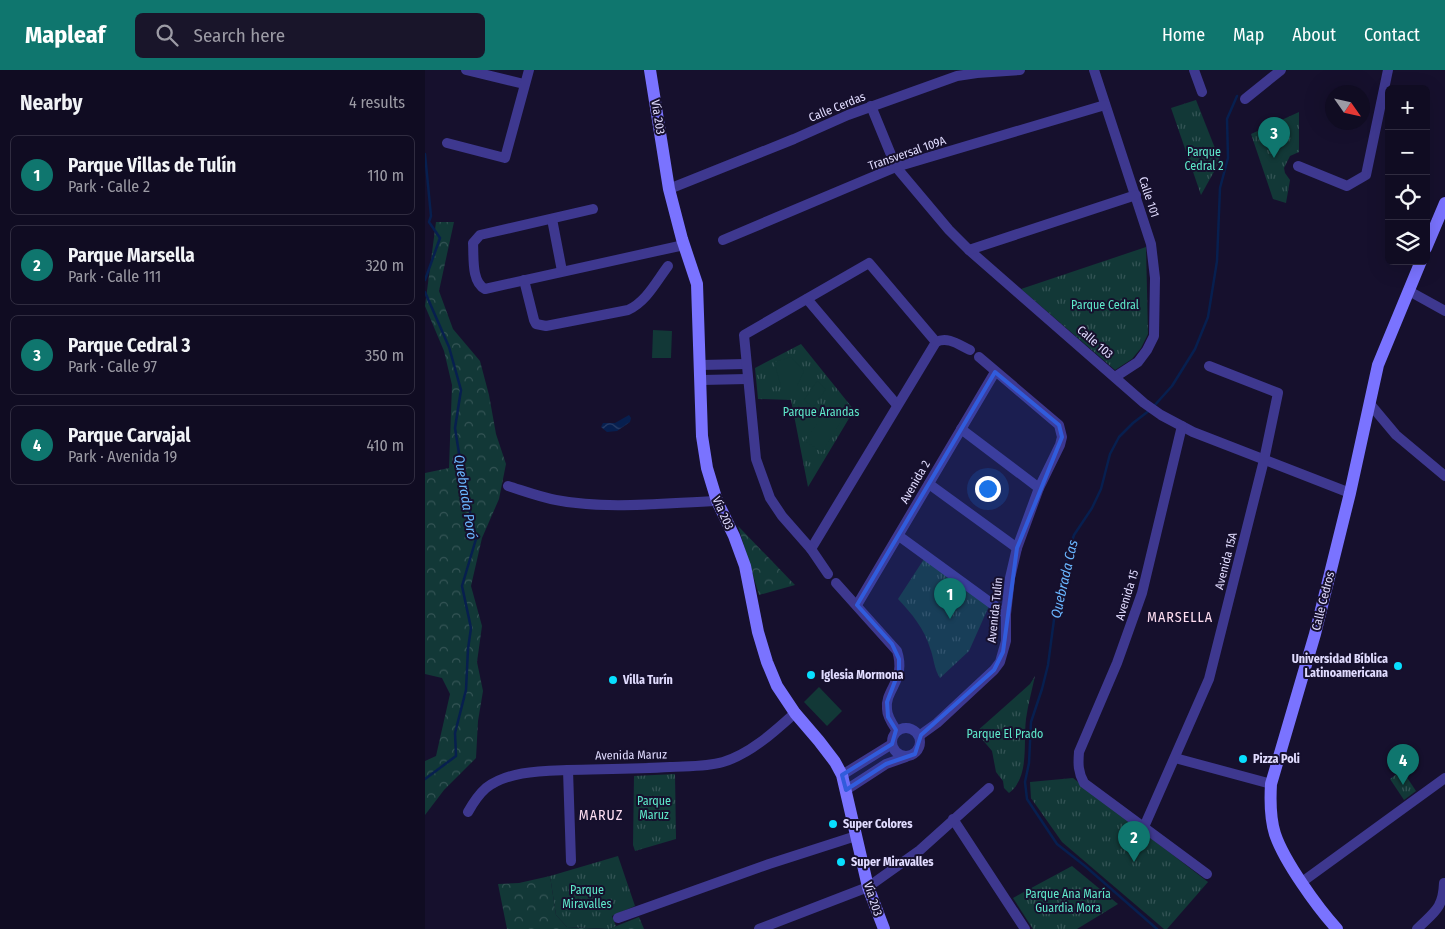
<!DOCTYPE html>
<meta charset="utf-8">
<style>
body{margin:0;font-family:"Fira Sans Condensed",sans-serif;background:#19152a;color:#f1f3f6}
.controls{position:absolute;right:15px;top:15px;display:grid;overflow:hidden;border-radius:8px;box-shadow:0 5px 20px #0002}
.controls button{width:45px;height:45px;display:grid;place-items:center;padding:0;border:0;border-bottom:1px solid #302c40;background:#100c22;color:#f1f3f6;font:25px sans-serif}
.compass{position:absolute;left:900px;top:15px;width:45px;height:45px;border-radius:50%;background:#100c22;box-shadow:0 5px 20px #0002;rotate:124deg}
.you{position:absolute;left:562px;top:418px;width:18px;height:18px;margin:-12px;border:4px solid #fff;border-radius:50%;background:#1a73e8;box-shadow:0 0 0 8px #1a73e833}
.badge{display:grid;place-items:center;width:32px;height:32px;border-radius:50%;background:#0f766e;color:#fff;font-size:16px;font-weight:700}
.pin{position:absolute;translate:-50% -41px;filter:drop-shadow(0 1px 2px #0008)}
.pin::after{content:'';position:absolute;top:26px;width:18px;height:15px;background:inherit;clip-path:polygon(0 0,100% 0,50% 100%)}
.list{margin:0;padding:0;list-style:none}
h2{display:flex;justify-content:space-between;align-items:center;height:65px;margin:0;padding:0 20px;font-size:21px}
h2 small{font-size:16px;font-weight:400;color:#9c9ba5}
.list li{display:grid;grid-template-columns:32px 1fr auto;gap:15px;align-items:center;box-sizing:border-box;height:80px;margin:0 10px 10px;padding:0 10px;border:1px solid #302c40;border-radius:8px}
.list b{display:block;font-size:19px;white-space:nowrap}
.list p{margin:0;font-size:16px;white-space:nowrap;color:#9c9ba5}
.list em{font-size:16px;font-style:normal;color:#9c9ba5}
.icon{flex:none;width:28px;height:28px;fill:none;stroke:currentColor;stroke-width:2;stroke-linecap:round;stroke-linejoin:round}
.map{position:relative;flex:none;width:1020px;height:859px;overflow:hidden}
header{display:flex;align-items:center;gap:30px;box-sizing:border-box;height:70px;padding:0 25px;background:#0f766e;color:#fff}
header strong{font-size:24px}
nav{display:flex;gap:28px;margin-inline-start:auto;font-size:18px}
.search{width:350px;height:45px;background:#19152a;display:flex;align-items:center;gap:12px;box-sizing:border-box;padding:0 18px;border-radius:8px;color:#9c9ba5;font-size:19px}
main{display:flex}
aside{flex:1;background:#100c22}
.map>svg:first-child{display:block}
.forest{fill:url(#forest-crowns)}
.park{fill:url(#park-tufts)}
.pitch{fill:#123837}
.water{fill:url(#water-waves)}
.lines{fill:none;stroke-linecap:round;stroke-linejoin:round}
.stream{stroke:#071f4f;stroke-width:2.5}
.street{stroke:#3e388f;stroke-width:10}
.secondary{stroke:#7a73ff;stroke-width:12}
.marked{fill:#315cdc;fill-opacity:0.2;stroke:#315cdc;stroke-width:4;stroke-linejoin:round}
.poi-dot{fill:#08dfff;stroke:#16102d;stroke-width:2}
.labels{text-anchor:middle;stroke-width:4;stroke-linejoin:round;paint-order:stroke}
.street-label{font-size:12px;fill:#e1dcff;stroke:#16102d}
.park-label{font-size:12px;fill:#5ee8ca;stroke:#16102d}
.poi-label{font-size:12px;font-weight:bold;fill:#e1dcff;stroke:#16102d;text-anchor:start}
.water-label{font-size:14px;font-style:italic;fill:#6ab6ff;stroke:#16102d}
.neighbourhood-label{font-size:14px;letter-spacing:1px;fill:#ffdef2;stroke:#16102d}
</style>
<header>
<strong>Mapleaf</strong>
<div class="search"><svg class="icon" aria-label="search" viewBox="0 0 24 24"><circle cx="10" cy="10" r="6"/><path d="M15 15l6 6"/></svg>Search here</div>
<nav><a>Home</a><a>Map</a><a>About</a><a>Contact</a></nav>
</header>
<main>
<aside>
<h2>Nearby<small>4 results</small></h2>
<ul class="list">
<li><span class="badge">1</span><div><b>Parque Villas de Tulín</b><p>Park · Calle 2</p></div><em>110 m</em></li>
<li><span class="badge">2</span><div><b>Parque Marsella</b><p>Park · Calle 111</p></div><em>320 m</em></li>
<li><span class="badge">3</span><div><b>Parque Cedral 3</b><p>Park · Calle 97</p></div><em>350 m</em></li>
<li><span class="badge">4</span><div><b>Parque Carvajal</b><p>Park · Avenida 19</p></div><em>410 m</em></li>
</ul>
</aside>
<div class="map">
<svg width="1020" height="859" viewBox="0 0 1020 859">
<defs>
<pattern id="forest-crowns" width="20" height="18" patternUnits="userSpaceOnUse" patternTransform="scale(1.25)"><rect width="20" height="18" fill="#123837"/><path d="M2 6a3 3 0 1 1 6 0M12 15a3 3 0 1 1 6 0" fill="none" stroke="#345455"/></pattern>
<pattern id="park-tufts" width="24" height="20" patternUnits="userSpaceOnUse" patternTransform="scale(1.25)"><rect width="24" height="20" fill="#123837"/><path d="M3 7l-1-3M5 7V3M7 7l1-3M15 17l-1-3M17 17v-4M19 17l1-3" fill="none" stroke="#345455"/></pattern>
<pattern id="water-waves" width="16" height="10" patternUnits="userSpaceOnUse" patternTransform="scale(1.25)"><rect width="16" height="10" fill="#071f4f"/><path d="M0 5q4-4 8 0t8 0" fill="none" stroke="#2b3f69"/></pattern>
</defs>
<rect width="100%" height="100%" fill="#16102d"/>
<g class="forest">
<path d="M11,152h18l-15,69 14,38 27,32 9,34 7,39 10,30 -7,35 -17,39 -11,48 11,40 -5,36 6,29 -5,30 -2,37 -32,32 -19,25v-54l11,-5 14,-62 -8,-16 -17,-4v-201l24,-5 3,-83 -8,-34 -19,-45z"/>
<path d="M313,456l57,59 -36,10z"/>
<path d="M125,806l6,39 11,12 35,2h-95l-9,-45 21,-1z"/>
<path d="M214,847l5,12h-35z"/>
</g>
<g class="park">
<path d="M771,30l24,61 -19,34 -30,-87z"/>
<path d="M874,42v40l-9,4 -6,12 1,5 5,7 -4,23 -13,-4 -22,-65z"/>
<path d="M721,177l2,87 -7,14 -9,11 -17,11 -94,-81z"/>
<path d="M376,274l53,66 -46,77 -17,-87 -33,-1 -3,-31z"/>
<path d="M499,489l65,47 -20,45 -29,27c-6,-9 -6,-20 -10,-30 -6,-20 -18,-34 -32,-49z"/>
<path d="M610,606c-3,14 -7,28 -9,43 -3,24 4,58 -17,74l-5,-5 -1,-7 -7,-9 -4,-21 -16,-19 54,-48z"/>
<path d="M977,700l14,21 -12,9 -14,-21z"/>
<path d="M250,704l1,65 -41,12 -2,-6 1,-69z"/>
<path d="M648,708l135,104 -41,47h-3l-102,-87 -31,-44 -1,-16z"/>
<path d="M193,786l17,50 -23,10 4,10 -7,3 -42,-2 -11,-12 -6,-39z"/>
<path d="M647,796l46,38 -41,25h-44l-20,-31z"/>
</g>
<g class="pitch">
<path d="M228,260l19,1 -1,27h-19z"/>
<path d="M366,287l13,14 -7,15h-16l-7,-24z"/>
<path d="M392,311l9,8 -13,18 -9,-7z"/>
<path d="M407,332l14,11 -24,39 -17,-11z"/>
<path d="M394,617l23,24 -15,15 -23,-24z"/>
</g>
<path class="water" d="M204,345l2,3 -1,4 -13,9 -10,1 -6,-5 2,-4h12z"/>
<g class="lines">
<g class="stream">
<path d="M0,84l6,62 -2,6 11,16 -15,42"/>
<path d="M0,222l24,55 12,43 -6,38 9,57 12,54 -14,47 9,42 -3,21 -2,41 -11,43 1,23 -31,23"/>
<path d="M729,336l18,-20 23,-37 13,-32 9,-56 3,-73 8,-30 -1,-39 10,-23"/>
<path d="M725,340l-17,13 -14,14 -9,17 -9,35 -9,19 -18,27 -4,12 -15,65 -7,53 -6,24 -11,33 -2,41 -4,19 2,17 30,45 28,22 72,63"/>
</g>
<g class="street">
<path d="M41,0l58,14"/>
<path d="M669,0l57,174 4,34 -1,58 -7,14 -9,12 -23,15"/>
<path d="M769,0l8,22"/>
<path d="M820,29l36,-29"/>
<path d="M446,36l25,61 53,63 20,20 175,153 17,12 32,17 157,61"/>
<path d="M22,73l58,15 24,-88"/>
<path d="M873,96l49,20 19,-11 22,-105"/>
<path d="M244,119l125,-50 54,-24 109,-39 20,-3 43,-3"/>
<path d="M168,139l-113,26 -7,8c1,13 -2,39 12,46l199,-44"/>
<path d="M127,149l10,52"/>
<path d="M298,170l173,-73 209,-62"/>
<path d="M544,180l167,-55"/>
<path d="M99,210l10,40 2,4 10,2 82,-16c18,-8 28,-28 40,-44"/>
<path d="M984,221l36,20"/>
<path d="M382,229l90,106"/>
<path d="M276,295l45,-1"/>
<path d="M277,310l45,-1"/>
<path d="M945,334l26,31 49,41"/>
<path d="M757,356l-40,167 -25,70 -38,89c-1,12 -1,20 5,31l123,91"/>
<path d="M536,359l78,59"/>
<path d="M504,414l88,64"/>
<path d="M83,416c16,5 32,11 48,14 52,10 108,3 161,1"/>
<path d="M474,466l107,78"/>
<path d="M386,479l125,-207"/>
<path d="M403,504l-17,-25 -29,-33 -12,-18 -14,-39 -12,-124 125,-72 67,79c12,-6 23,3 34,8"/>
<path d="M411,513l61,68c2,6 3,13 2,20 -2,14 -14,24 -12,38 0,8 6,16 10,22"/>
<path d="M432,535l138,-233"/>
<circle cx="481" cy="672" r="14"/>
<path d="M494,666l18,-13 57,-53 6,-8 6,-21v-27l4,-36 7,-30 22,-60 21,-43 2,-8 -3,-12 -80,-68"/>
<path d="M750,688l96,26"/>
<path d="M143,700l3,91"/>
<path d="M417,705l50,-31"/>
<path d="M421,720l40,-26 20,-7"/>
<path d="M43,742c5,-9 10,-17 18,-24 22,-17 55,-17 81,-18 34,-1 68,-1 103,-3 17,-1 36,0 53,-5 27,-8 51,-30 72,-49"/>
<path d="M528,749l72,110"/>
<path d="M719,757l65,-148 55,-219 14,-67 -69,-27"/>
<path d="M877,812l143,-104"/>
<path d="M193,848l151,-54 87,-28"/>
<path d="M334,859l109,-42 52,-37 69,-62"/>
<path d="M992,859c17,-17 26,-20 27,-46"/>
</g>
<g class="secondary">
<path d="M225,0l19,119 13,50 15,45 5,152 5,32 10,33 17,35 11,30 13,66 9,30 10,24 18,27 24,28 16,21 7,13 26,112 16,42"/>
<path d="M1001,178l19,-45"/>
<path d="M912,859c-20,-22 -53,-68 -62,-95 -5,-16 -5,-33 -4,-50l44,-150 35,-141 28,-128 43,-104"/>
</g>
</g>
<path class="marked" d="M570,302l64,53 3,12 -45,111 -14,104 -9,18 -73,65 -6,19 -29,10 -40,26 -4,-15 50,-31 4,-14 -8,-13 -1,-15 12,-31v-12l-7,-15 -35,-39z"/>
<g class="poi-dot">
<circle cx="973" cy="596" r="5"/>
<circle cx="386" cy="605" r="5"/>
<circle cx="188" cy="610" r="5"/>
<circle cx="818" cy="689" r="5"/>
<circle cx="408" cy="754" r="5"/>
<circle cx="416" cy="792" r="5"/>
</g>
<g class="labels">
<g class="street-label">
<text transform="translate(412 37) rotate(-22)" y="4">Calle Cerdas</text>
<text transform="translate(233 47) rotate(81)" y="4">Vía 203</text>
<text transform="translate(482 83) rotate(-19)" y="4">Transversal 109A</text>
<text transform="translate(724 127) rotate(72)" y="4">Calle 101</text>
<text transform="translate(670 272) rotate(41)" y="4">Calle 103</text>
<text transform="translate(490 412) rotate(-60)" y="4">Avenida 2</text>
<text transform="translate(298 443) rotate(66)" y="4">Vía 203</text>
<text transform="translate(801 491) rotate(-76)" y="4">Avenida 15A</text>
<text transform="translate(702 525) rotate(-73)" y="4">Avenida 15</text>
<text transform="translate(898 531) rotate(-76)" y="4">Calle Cedros</text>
<text transform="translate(570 540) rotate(-84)" y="4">Avenida Tulín</text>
<text transform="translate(206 685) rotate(-1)" y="4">Avenida Maruz</text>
<text transform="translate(448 829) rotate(72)" y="4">Vía 203</text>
</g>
<g class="park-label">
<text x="779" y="86">Parque<tspan x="779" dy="14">Cedral 2</tspan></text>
<text x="680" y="239">Parque Cedral</text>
<text x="396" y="346">Parque Arandas</text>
<text x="580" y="668">Parque El Prado</text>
<text x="229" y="735">Parque<tspan x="229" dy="14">Maruz</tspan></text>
<text x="162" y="824">Parque<tspan x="162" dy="14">Miravalles</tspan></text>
<text x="643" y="828">Parque Ana María<tspan x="643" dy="14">Guardia Mora</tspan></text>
</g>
<g class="poi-label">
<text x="963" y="593" text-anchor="end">Universidad Bíblica<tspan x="963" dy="14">Latinoamericana</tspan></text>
<text x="396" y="609">Iglesia Mormona</text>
<text x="198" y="614">Villa Turín</text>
<text x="828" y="693">Pizza Poli</text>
<text x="418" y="758">Super Colores</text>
<text x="426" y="796">Super Miravalles</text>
</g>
<g class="water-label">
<text transform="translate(41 427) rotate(81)" y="5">Quebrada Poró</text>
<text transform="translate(639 509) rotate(-77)" y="5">Quebrada Cas</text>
</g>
<g class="neighbourhood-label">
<text x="755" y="552">MARSELLA</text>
<text x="176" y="750">MARUZ</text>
</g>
</g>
</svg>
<div class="controls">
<button>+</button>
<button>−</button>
<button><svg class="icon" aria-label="locate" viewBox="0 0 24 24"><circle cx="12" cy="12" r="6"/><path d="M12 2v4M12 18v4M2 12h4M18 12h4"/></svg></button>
<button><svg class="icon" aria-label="layers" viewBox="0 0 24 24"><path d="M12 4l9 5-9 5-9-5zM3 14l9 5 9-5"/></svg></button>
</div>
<svg class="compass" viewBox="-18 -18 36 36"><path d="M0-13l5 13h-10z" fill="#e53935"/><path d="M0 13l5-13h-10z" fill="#9c9ba5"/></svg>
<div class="you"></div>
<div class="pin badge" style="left:525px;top:549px">1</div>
<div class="pin badge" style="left:709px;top:792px">2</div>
<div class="pin badge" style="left:849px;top:88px">3</div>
<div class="pin badge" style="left:978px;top:715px">4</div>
</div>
</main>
